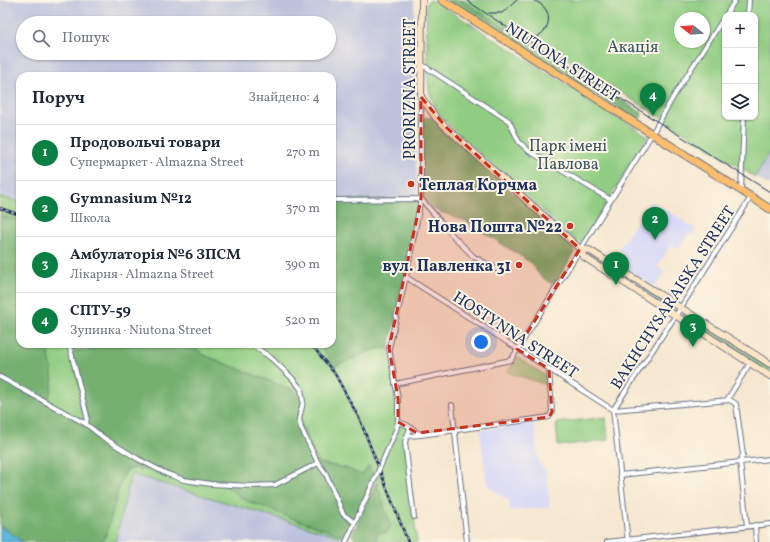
<!DOCTYPE html>
<html lang="uk">
<meta charset="utf-8">
<style>
body{margin:0;font-family:Vollkorn,serif;background:#f2f2f3;color:#1f2937}
.controls{position:absolute;right:12px;top:12px;display:grid;overflow:hidden;border-radius:8px;box-shadow:0 1px 3px #0004}
.controls button{width:36px;height:36px;display:grid;place-items:center;padding:0;border:0;border-bottom:1px solid #e0e1e3;background:#fff;color:#1f2937;font:20px sans-serif}
.compass{position:absolute;left:674px;top:12px;width:36px;height:36px;border-radius:50%;background:#fff;box-shadow:0 1px 3px #0004;rotate:287deg}
.you{position:absolute;left:481px;top:342px;width:14px;height:14px;margin:-10px;border:3px solid #fff;border-radius:50%;background:#1a73e8;box-shadow:0 0 0 6px #1a73e833}
.badge{display:grid;place-items:center;width:26px;height:26px;border-radius:50%;background:#0b8043;color:#fff;font-size:13px;font-weight:700}
.pin{position:absolute;translate:-50% -33px;filter:drop-shadow(0 1px 2px #0008)}
.pin::after{content:'';position:absolute;top:21px;width:14px;height:12px;background:inherit;clip-path:polygon(0 0,100% 0,50% 100%)}
.list{margin:0;padding:0;list-style:none}
h2{display:flex;justify-content:space-between;align-items:center;height:52px;margin:0;padding:0 16px;font-size:17px}
h2 small{font-size:13px;font-weight:400;color:#747a83}
.list li{display:grid;grid-template-columns:26px 1fr auto;gap:12px;align-items:center;box-sizing:border-box;height:56px;padding:0 16px;border-top:1px solid #e0e1e3}
.list b{display:block;font-size:15px;white-space:nowrap}
.list p{margin:0;font-size:13px;white-space:nowrap;color:#747a83}
.list em{font-size:13px;font-style:normal;color:#747a83}
.icon{flex:none;width:22px;height:22px;fill:none;stroke:currentColor;stroke-width:2;stroke-linecap:round;stroke-linejoin:round}
.map{position:relative;flex:none;width:770px;height:542px;overflow:hidden}
.search{position:absolute;background:#fff;box-shadow:0 1px 3px #0004;left:16px;top:16px;width:320px;height:44px;display:flex;align-items:center;gap:10px;box-sizing:border-box;padding:0 14px;border-radius:22px;color:#747a83;font-size:15px}
.panel{position:absolute;background:#fff;box-shadow:0 1px 3px #0004;left:16px;top:72px;width:320px;height:276px;border-radius:12px}
.map>svg:first-child{display:block}
.built{fill:#d6d8f8}
.industrial{fill:#bec3dd;fill-rule:evenodd}
.green{fill:#91cd82;stroke:#567e70;fill-rule:evenodd}
.forest{fill:#74b070;stroke:#487067}
.water{fill:#5db8db;stroke:#3c749c}
.lines{fill:none;stroke-linecap:round;stroke-linejoin:round}
.street-casing{stroke:#687086;stroke-width:6}
.secondary-casing{stroke:#687086;stroke-width:8}
.primary-casing{stroke:#687086;stroke-width:9}
.street{stroke:#fff;stroke-width:4}
.secondary{stroke:#fde5c5;stroke-width:6}
.primary{stroke:#fbbd6e;stroke-width:7}
.tram{stroke:#1b2f5e;stroke-width:1}
.rail-casing{stroke:#1b2f5e;stroke-width:2.5}
.rail{stroke:#fcf5e5;stroke-width:1;stroke-dasharray:3;stroke-linecap:butt}
.street-bridge-casing{stroke:#687086;stroke-width:6;stroke-linecap:butt}
.street-bridge{stroke:#fff;stroke-width:4}
.marked{fill:#c8321e;fill-opacity:0.2;stroke:#c8321e;stroke-width:3;stroke-dasharray:8 5;stroke-linejoin:round}
.poi-dot{fill:#c8321e;stroke:#fcf5e5;stroke-width:1.5}
.labels{text-anchor:middle;stroke-width:4;stroke-linejoin:round;paint-order:stroke}
.park-label{font-size:16px;fill:#385667;stroke:#fcf5e5}
.street-label{font-size:16px;fill:#1b2f5e;stroke:#fcf5e5}
.poi-label{font-size:16px;font-weight:bold;fill:#1b2f5e;stroke:#fcf5e5;text-anchor:end}
</style>
<div class="map">
<svg width="770" height="542" viewBox="0 0 770 542">
<rect width="100%" height="100%" fill="#fcf5e5"/>
<filter id="ink" filterUnits="userSpaceOnUse"><feTurbulence type="fractalNoise" baseFrequency=".025" numOctaves="2"/><feDisplacementMap in="SourceGraphic" scale="8" xChannelSelector="R" yChannelSelector="G"/><feConvolveMatrix kernelMatrix="1 2 1 2 8 2 1 2 1" color-interpolation-filters="sRGB"/></filter>
<filter id="wash" filterUnits="userSpaceOnUse"><feTurbulence type="fractalNoise" baseFrequency=".012" numOctaves="4" result="noise"/><feDisplacementMap in="SourceGraphic" scale="16" xChannelSelector="R" yChannelSelector="G"/><feGaussianBlur stdDeviation="0.9" result="paint"/><feColorMatrix in="noise" values="0 0 0 0 0 0 0 0 0 0 0 0 0 0 0 0 0 1.4 0 .05"/><feComposite in="paint" operator="in"/></filter>
<g filter="url(#wash)">
<rect width="100%" height="100%" fill="#f6e8d0"/>
<g class="built">
<path d="M651,201l45,28 -4,6 -3,-2 -11,16 -7,-4 -14,22 8,5 -10,15 -37,-23 6,-10 -6,-4z"/>
<path d="M534,423l5,40 7,8 4,36 -40,4 -1,-10 -20,-14 -3,-8 -6,-49z"/>
</g>
<g class="industrial">
<path d="M0,0h414l3,200h-85v-124h-312v126l-20,-5zM23,23h306v30h-306z"/>
<path d="M770,152v34l-15,-9z"/>
<path d="M131,474l210,63 -1,5h-225z"/>
</g>
<g class="green">
<path d="M430,0l4,1 214,135 -66,106h-5l-129,-118c-11,-12 -18,-24 -20,-41l-2,-77 1,-4z"/>
<path d="M461,0h309v152l-15,25 -213,-134 -5,5zM725,15h30v102h-30zM680,18h24v24h-24z"/>
<path d="M0,197l20,5v18l-20,-4z"/>
<path d="M659,209l3,3 1,4 -6,10 -5,1 -3,-3v-3l5,-10z"/>
<path d="M588,253l85,53 -1,2 -2,1 -84,-54z"/>
<path d="M684,314l86,53v6l-87,-56z"/>
<path d="M46,344h50l-2,6 -23,1 16,65 -1,8 -39,-22 6,-23z"/>
<path d="M187,344h132l16,21 40,-16 14,-1 6,36 3,37 12,7 -5,14 12,100h-39l-2,-9v-51l-7,-15 -7,8 -21,-8 -23,-4 -17,-35 -9,-38 -88,-35c-5,-6 -12,-6 -17,-11z"/>
<path d="M518,358l27,17 2,10 -40,-13z"/>
<path d="M606,417l2,23 -50,6 -2,-23z"/>
<path d="M151,464l70,20 8,4 11,9 12,6 10,3 29,12 51,17 -1,2 -210,-63 -16,68h-14l5,-7 14,-52 7,-13 7,-2 7,2z"/>
</g>
<g class="forest">
<path d="M446,0h15l181,113 -1,5 -3,3z"/>
<path d="M421,117l13,1 9,11 127,115 3,3 1,6 -20,32c-10,-6 -17,-10 -21,-21l-67,-43 -29,-10 -16,-11 -32,148 -14,1 -40,17 -16,-22h13v-144l89,-1z"/>
<path d="M0,216l20,4v124h26c5,22 11,36 1,58l39,22 1,-9 -16,-64 23,-1 2,-6h61l16,4 1,-4h13c5,5 12,5 17,11l88,35 11,7 -4,22 19,44 28,5 16,7 7,-9 4,10 -25,57 -6,2 -51,-17 -29,-12 -10,-3 -12,-6 -11,-9 -7,-4 -38,-4 -34,-15 -3,5 -13,-2 -7,2 -7,13 -14,53 -5,6h-78l-23,-16z"/>
<path d="M376,482l15,44 -5,7h-10l2,9h-20l-6,-7z"/>
</g>
<path class="water" d="M0,526l23,16h-23z"/>
</g>
<g filter="url(#ink)">
<g class="lines">
<defs>
<g id="street">
<path d="M726,15l9,-15"/>
<path d="M748,15l1,-15"/>
<path d="M421,64l88,57 10,21 10,9 82,49"/>
<path d="M741,190l3,-73"/>
<path d="M332,200l89,-1 33,38 20,20 28,15"/>
<path d="M406,277l207,133"/>
<path d="M69,344l18,72 -1,8"/>
<path d="M251,344l20,14 21,20 9,11 2,13 -4,17 2,9 17,35 8,11 17,40 11,8"/>
<path d="M0,377l86,47 18,14 34,21 29,15 17,6 27,4 40,2 24,-1 43,-22"/>
<path d="M395,384l116,-24 141,-226 23,-40 50,-78"/>
<path d="M727,400l23,-37"/>
<path d="M452,405l15,137"/>
<path d="M613,410l63,-95 75,-118"/>
<path d="M613,410l117,-10 6,4 7,51 -3,6 7,65"/>
<path d="M613,410l15,132"/>
<path d="M398,422l9,3 14,10 128,-18 3,-5 -3,-43"/>
<path d="M410,428l-5,14 9,75"/>
<path d="M407,436l14,-1"/>
<path d="M384,458l12,-28 2,-8v-24l-9,-50 17,-71 15,-78v-101"/>
<path d="M620,475l150,-16"/>
<path d="M755,525l1,17"/>
<path d="M346,542l28,-61"/>
<path d="M607,542l163,-18"/>
</g>
<g id="secondary">
<path d="M422,0l-1,97 15,21 144,131 4,8 186,119"/>
<path d="M580,249l9,1 181,114"/>
</g>
<path id="primary" d="M442,0l328,209"/>
</defs>
<use href="#street" class="street-casing"/>
<use href="#secondary" class="secondary-casing"/>
<use href="#primary" class="primary-casing"/>
<use href="#street" class="street"/>
<use href="#secondary" class="secondary"/>
<use href="#primary" class="primary"/>
<g class="tram">
<path d="M466,0l42,28 262,164"/>
<path d="M489,13h13l15,-13"/>
<path d="M526,38c15,3 28,-14 20,-28 -3,-5 -8,-8 -13,-10"/>
</g>
<defs>
<g id="rail">
<path d="M0,208l20,7"/>
<path d="M311,344l24,30 25,46 48,122"/>
</g>
</defs>
<use href="#rail" class="rail-casing"/>
<use href="#rail" class="rail"/>
<defs>
<path id="street-bridge" d="M374,481l10,-23"/>
</defs>
<use href="#street-bridge" class="street-bridge-casing"/>
<use href="#street-bridge" class="street-bridge"/>
</g>
</g>
<path class="marked" d="M421,97l25,30 134,122 -63,100 32,20 3,43 -3,5 -132,16 -19,-11v-24l-9,-50 32,-149z"/>
<g class="poi-dot">
<circle cx="411" cy="184" r="4"/>
<circle cx="570" cy="226" r="4"/>
<circle cx="519" cy="265" r="4"/>
</g>
<g class="labels">
<g class="park-label">
<text x="633" y="52">Акація</text>
<text x="568" y="151">Парк імені<tspan x="568" dy="18">Павлова</tspan></text>
</g>
<g class="street-label">
<text transform="translate(563 61) rotate(33)" y="6">NIUTONA STREET</text>
<text transform="translate(409 89) rotate(-90)" y="6">PRORIZNA STREET</text>
<text transform="translate(672 297) rotate(-57)" y="6">BAKHCHYSARAISKA STREET</text>
<text transform="translate(516 334) rotate(33)" y="6">HOSTYNNA STREET</text>
</g>
<g class="poi-label">
<text x="419" y="190" text-anchor="start">Теплая Корчма</text>
<text x="562" y="232">Нова Пошта №22</text>
<text x="511" y="271">вул. Павленка 31</text>
</g>
</g>
</svg>
<div class="controls">
<button>+</button>
<button>−</button>
<button><svg class="icon" aria-label="layers" viewBox="0 0 24 24"><path d="M12 4l9 5-9 5-9-5zM3 14l9 5 9-5"/></svg></button>
</div>
<svg class="compass" viewBox="-18 -18 36 36"><path d="M0-13l5 13h-10z" fill="#e53935"/><path d="M0 13l5-13h-10z" fill="#747a83"/></svg>
<div class="you"></div>
<div class="pin badge" style="left:616px;top:285px">1</div>
<div class="pin badge" style="left:655px;top:240px">2</div>
<div class="pin badge" style="left:693px;top:347px">3</div>
<div class="pin badge" style="left:653px;top:116px">4</div>
<div class="search"><svg class="icon" aria-label="search" viewBox="0 0 24 24"><circle cx="10" cy="10" r="6"/><path d="M15 15l6 6"/></svg>Пошук</div>
<section class="panel">
<h2>Поруч<small>Знайдено: 4</small></h2>
<ul class="list">
<li><span class="badge">1</span><div><b>Продовольчі товари</b><p>Супермаркет · Almazna Street</p></div><em>270 m</em></li>
<li><span class="badge">2</span><div><b>Gymnasium №12</b><p>Школа</p></div><em>370 m</em></li>
<li><span class="badge">3</span><div><b>Амбулаторія №6 ЗПСМ</b><p>Лікарня · Almazna Street</p></div><em>390 m</em></li>
<li><span class="badge">4</span><div><b>СПТУ-59</b><p>Зупинка · Niutona Street</p></div><em>520 m</em></li>
</ul>
</section>
</div>
